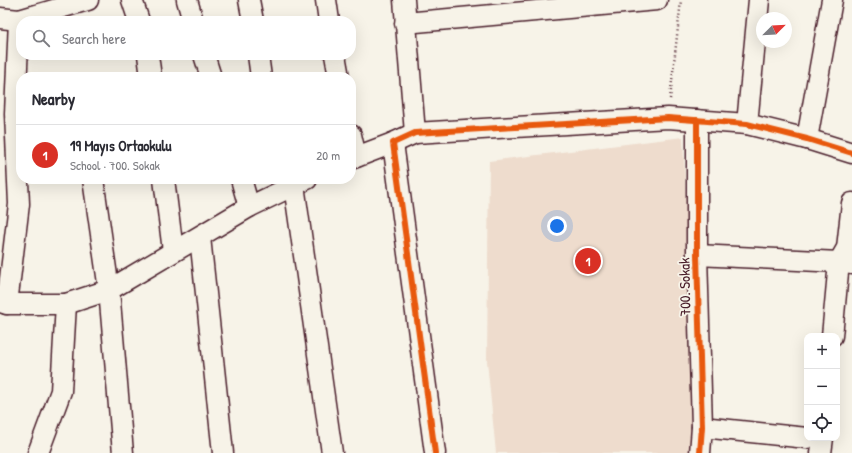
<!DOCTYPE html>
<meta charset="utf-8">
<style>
body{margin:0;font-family:"Patrick Hand",sans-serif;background:#f7f7f7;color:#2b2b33}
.controls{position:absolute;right:12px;bottom:12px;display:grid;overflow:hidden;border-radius:8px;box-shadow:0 4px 16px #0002}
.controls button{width:36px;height:36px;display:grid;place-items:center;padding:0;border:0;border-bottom:1px solid #e1e1e2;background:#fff;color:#2b2b33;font:20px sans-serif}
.compass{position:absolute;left:756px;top:12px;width:36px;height:36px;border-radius:50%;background:#fff;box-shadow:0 4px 16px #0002;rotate:66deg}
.you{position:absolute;left:557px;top:226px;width:14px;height:14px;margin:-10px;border:3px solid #fff;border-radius:50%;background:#1a73e8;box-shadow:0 0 0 6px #1a73e833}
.badge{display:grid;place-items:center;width:26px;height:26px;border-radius:50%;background:#d93025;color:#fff;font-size:13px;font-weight:700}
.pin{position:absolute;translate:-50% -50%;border:2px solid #fff;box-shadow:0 1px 4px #0006}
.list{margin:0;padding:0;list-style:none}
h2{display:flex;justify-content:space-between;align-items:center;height:52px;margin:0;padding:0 16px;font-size:17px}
h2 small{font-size:13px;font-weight:400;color:#7c7c81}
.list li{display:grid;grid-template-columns:26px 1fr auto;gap:12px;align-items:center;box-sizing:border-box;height:60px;padding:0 16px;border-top:1px solid #e1e1e2}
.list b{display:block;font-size:15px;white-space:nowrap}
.list p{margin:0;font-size:13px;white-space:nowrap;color:#7c7c81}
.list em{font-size:13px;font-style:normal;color:#7c7c81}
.icon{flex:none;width:22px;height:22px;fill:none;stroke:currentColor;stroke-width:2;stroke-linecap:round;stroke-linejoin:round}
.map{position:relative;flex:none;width:852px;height:453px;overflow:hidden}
.search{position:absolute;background:#fff;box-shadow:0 4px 16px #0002;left:16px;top:16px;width:340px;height:44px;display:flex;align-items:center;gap:10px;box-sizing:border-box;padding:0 14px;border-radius:16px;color:#7c7c81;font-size:15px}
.panel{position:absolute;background:#fff;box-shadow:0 4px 16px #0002;left:16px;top:72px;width:340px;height:112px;border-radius:16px}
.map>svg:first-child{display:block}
.built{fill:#eedccd}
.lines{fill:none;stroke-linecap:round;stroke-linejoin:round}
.minor-casing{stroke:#4a1f2b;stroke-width:23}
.path{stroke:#4a1f2b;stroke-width:2.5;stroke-dasharray:1 3;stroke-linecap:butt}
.minor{stroke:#f7f3e8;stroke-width:20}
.cycleway-casing{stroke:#f7f3e8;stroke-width:8}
.cycleway{stroke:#e8590c;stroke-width:6}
.labels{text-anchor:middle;stroke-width:3.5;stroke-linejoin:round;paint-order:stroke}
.street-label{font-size:15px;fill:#4a1f2b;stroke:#f7f3e8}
</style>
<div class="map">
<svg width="852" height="453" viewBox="0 0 852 453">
<rect width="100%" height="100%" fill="#f7f3e8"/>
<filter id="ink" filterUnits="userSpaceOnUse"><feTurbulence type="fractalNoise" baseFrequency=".025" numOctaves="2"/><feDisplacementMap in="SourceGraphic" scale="8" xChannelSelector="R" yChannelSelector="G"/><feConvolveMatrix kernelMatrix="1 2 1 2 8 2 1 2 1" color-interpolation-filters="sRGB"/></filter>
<g filter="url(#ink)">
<path class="built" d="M683,137l12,290 -2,26h-197l-9,-92 2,-200z"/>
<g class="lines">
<defs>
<g id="minor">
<path d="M132,0l7,21"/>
<path d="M187,0l6,21"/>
<path d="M249,0l4,21"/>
<path d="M326,0l3,21"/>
<path d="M404,0l11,133"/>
<path d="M0,18l19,2 69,-20"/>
<path d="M405,23l252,-23"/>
<path d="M148,55l3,22"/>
<path d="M204,55l7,22"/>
<path d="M258,55l3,22"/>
<path d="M335,55l4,22"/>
<path d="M697,120v135l5,172 -2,26"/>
<path d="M747,124l12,-124"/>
<path d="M351,135l5,22"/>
<path d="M807,139l25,-139"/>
<path d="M351,159l42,-16"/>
<path d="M93,179l16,111 14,163"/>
<path d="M164,179l9,72"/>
<path d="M241,179l8,28"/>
<path d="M292,179l2,6 38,268"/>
<path d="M200,237l23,216"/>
<path d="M697,255l142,7 13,2"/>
<path d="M0,302l7,2 12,-100 -4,-90 4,-94"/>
<path d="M7,304h59l-5,87 -23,62"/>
<path d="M66,304l43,-14 140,-83 58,-28"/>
<path d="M832,336l7,-74 8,-14 5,-45"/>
<path d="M702,427l105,11"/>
<path d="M435,453l-42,-310 22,-10 253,-15 79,6 60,15 45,14"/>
<path d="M821,453l2,-15"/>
</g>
</defs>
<use href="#minor" class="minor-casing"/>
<path class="path" d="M670,99l11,-99"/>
<use href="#minor" class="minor"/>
<defs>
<g id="cycleway">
<path d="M697,120v135l5,172 -2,26"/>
<path d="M435,453l-42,-310 22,-10 253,-15 79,6 60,15 45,14"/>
</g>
</defs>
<use href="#cycleway" class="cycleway-casing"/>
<use href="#cycleway" class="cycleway"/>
</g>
</g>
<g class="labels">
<g class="street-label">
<text transform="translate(685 287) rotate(-91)" y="5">700. Sokak</text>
</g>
</g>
</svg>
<div class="controls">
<button>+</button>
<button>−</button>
<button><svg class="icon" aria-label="locate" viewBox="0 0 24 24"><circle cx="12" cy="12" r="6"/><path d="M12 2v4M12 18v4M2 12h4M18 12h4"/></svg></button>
</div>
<svg class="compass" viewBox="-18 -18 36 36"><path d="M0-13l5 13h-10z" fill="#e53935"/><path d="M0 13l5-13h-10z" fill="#7c7c81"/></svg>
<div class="you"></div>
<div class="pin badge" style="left:588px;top:261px">1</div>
<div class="search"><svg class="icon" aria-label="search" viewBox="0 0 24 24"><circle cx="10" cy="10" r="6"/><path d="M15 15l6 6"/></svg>Search here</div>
<section class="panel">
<h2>Nearby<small></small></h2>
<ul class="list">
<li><span class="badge">1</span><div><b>19 Mayıs Ortaokulu</b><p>School · 700. Sokak</p></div><em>20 m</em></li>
</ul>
</section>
</div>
